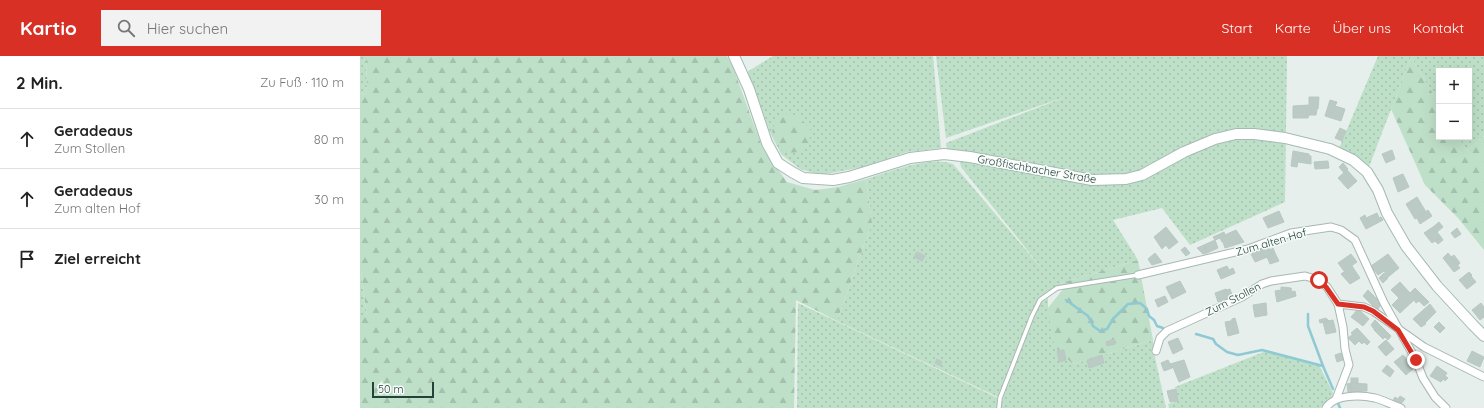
<!DOCTYPE html>
<html lang="de">
<meta charset="utf-8">
<style>
body{margin:0;font-family:Quicksand,sans-serif;background:#f2f2f2;color:#222}
.controls{position:absolute;right:12px;top:12px;display:grid;overflow:hidden;border-radius:0px;box-shadow:0 4px 16px #0002}
.controls button{width:36px;height:36px;display:grid;place-items:center;padding:0;border:0;border-bottom:1px solid #e0e0e0;background:#fff;color:#222;font:20px sans-serif}
.scale{position:absolute;left:12px;bottom:10px;width:62px;box-sizing:border-box;padding-left:4px;border:2px solid #24423a;border-top:0;font-size:11px;line-height:14px;white-space:nowrap;color:#24423a;-webkit-text-stroke:3px #f7fbf9;paint-order:stroke}
.stop{position:absolute;width:12px;height:12px;margin:-9px;border:3px solid #d93025;border-radius:50%;background:#fff}
.stop.end{background:#d93025;border-color:#fff;box-shadow:0 1px 4px #0008}
.list{margin:0;padding:0;list-style:none}
h2{display:flex;justify-content:space-between;align-items:center;height:52px;margin:0;padding:0 16px;font-size:17px}
h2 small{font-size:13px;font-weight:400;color:#767676}
.list li{display:grid;grid-template-columns:26px 1fr auto;gap:12px;align-items:center;box-sizing:border-box;height:60px;padding:0 16px;border-top:1px solid #e0e0e0}
.list b{display:block;font-size:15px;white-space:nowrap}
.list p{margin:0;font-size:13px;white-space:nowrap;color:#767676}
.list em{font-size:13px;font-style:normal;color:#767676}
.icon{flex:none;width:22px;height:22px;fill:none;stroke:currentColor;stroke-width:2;stroke-linecap:round;stroke-linejoin:round}
.map{position:relative;flex:none;width:1124px;height:352px;overflow:hidden}
header{display:flex;align-items:center;gap:24px;box-sizing:border-box;height:56px;padding:0 20px;background:#d93025;color:#fff}
header strong{font-size:19px}
nav{display:flex;gap:22px;margin-inline-start:auto;font-size:14px}
.search{width:280px;height:36px;background:#f2f2f2;display:flex;align-items:center;gap:10px;box-sizing:border-box;padding:0 14px;border-radius:0px;color:#767676;font-size:15px}
main{display:flex}
aside{flex:1;background:#fff}
.map>svg:first-child{display:block}
.grass{fill:url(#grass-dots)}
.forest{fill:url(#forest-firs)}
.lines{fill:none;stroke-linecap:round;stroke-linejoin:round}
.stream{stroke:#8ec9d4;stroke-width:2.5}
.building{fill:#bbcac4;stroke:#b8c9c2}
.lane-casing{stroke:#a8b8b2;stroke-width:5.5}
.street-casing{stroke:#a8b8b2;stroke-width:9}
.secondary-casing{stroke:#a4bbb3;stroke-width:12}
.lane{stroke:#fff;stroke-width:3.5}
.street{stroke:#fff;stroke-width:7}
.secondary{stroke:#fff;stroke-width:10}
.route{stroke:#d93025;stroke-width:5}
.labels{text-anchor:middle;stroke-width:3;stroke-linejoin:round;paint-order:stroke}
.street-label{font-size:11px;fill:#24423a;stroke:#f7fbf9}
</style>
<header>
<strong>Kartio</strong>
<div class="search"><svg class="icon" aria-label="search" viewBox="0 0 24 24"><circle cx="10" cy="10" r="6"/><path d="M15 15l6 6"/></svg>Hier suchen</div>
<nav><a>Start</a><a>Karte</a><a>Über uns</a><a>Kontakt</a></nav>
</header>
<main>
<aside>
<h2>2 Min.<small>Zu Fuß · 110 m</small></h2>
<ul class="list">
<li><svg class="icon" aria-label="ahead" viewBox="0 0 24 24"><path d="M12 20V5M6 11l6-6 6 6"/></svg><div><b>Geradeaus</b><p>Zum Stollen</p></div><em>80 m</em></li>
<li><svg class="icon" aria-label="ahead" viewBox="0 0 24 24"><path d="M12 20V5M6 11l6-6 6 6"/></svg><div><b>Geradeaus</b><p>Zum alten Hof</p></div><em>30 m</em></li>
<li><svg class="icon" aria-label="arrive" viewBox="0 0 24 24"><path d="M6 21V4h12l-3 4 3 4H6"/></svg><div><b>Ziel erreicht</b></div></li>
</ul>
</aside>
<div class="map">
<svg width="1124" height="352" viewBox="0 0 1124 352">
<defs>
<pattern id="grass-dots" width="8" height="8" patternUnits="userSpaceOnUse"><rect width="8" height="8" fill="#bfe0c8"/><path d="M2 2h.1M6 6h.1" fill="none" stroke="#a4c1ad" stroke-width="1.8" stroke-linecap="round"/></pattern>
<pattern id="forest-firs" width="22" height="20" patternUnits="userSpaceOnUse"><rect width="22" height="20" fill="#bfe0c8"/><path d="M5 1l3.5 6h-7zM16 11l3.5 6h-7z" fill="#a4c1ad"/></pattern>
</defs>
<rect width="100%" height="100%" fill="#e6efeb"/>
<g class="grass">
<path d="M0,0h6l1,37 -7,1z"/>
<path d="M413,0h160l8,92 -34,4 -44,15 -42,8 -21,-6 -19,-15 -11,-22 -15,-43 -8,-17z"/>
<path d="M576,0h351l-2,146 -95,43 -28,-37 -49,12 25,40 -77,23 4,4 -8,1 -17,12 -40,98 -163,-77 35,-98 -6,-44c23,-7 64,-24 87,-15l90,106 -82,-103 -1,-5 9,-6 -7,-6 -15,-1 -1,-6 122,-47 -122,42z"/>
<path d="M1018,0h106v80l-17,15 -9,-14h11v-66h-30v33l-28,-47 -44,115 -30,-19z"/>
<path d="M0,214h1l6,47h-7z"/>
<path d="M688,242v11l25,55 80,-24 2,17 11,51h-165l4,-21 32,-78 4,-6z"/>
<path d="M438,247l200,95 -1,10h-200z"/>
<path d="M906,295l53,14 14,28 -2,5 -11,10h-151l-1,-4 10,-3 -3,-14z"/>
</g>
<g class="forest">
<path d="M6,0h361l7,14 28,77 25,35 28,8 23,-3 28,-8 6,44 -35,98 -41,-21 -2,108h-434v-91h7l-6,-47h-1v-176l7,-1z"/>
<path d="M1051,1l28,47v33h19l9,14 17,-15v114l-26,-32 -33,-33 -34,-76z"/>
<path d="M420,56l19,4 12,15 -3,16 -8,5 -17,1 -11,-22z"/>
<path d="M778,204l15,80 -80,24 -18,-17 -8,-38 18,-22 -4,-4z"/>
</g>
<g class="lines">
<g class="stream">
<path d="M706,244l22,16 5,10 7,5 7,-2 6,-10 15,-15 12,-1 7,6 2,7 5,4 3,6 6,2"/>
<path d="M948,258v12l15,40"/>
<path d="M836,278l17,5 3,5 11,8 11,3 24,-5 61,16 10,23"/>
<path d="M978,347l2,5"/>
</g>
</g>
<g class="building">
<path d="M949,41h10l-1,12h-1l-1,6h-7l-1,3h-15v-12l16,-1z"/>
<path d="M970,44l7,2 -2,4 10,3 -4,12 -16,-5z"/>
<path d="M980,72l6,3 -4,10 -7,-3z"/>
<path d="M1032,94l3,9 -9,4 -4,-9z"/>
<path d="M933,95l16,3v2h2v8l-13,-2 -1,5 -6,-1z"/>
<path d="M968,105l1,7 -14,1 -1,-7z"/>
<path d="M983,107l5,6 -4,4 -5,-6z"/>
<path d="M987,114l10,11 -9,8 -10,-11z"/>
<path d="M1043,118l6,13 -11,5 -5,-14z"/>
<path d="M1057,141l9,15 -11,7 -9,-15z"/>
<path d="M1068,154l4,6 -12,8 -3,-6z"/>
<path d="M919,155l5,11 -16,6 -5,-10z"/>
<path d="M1017,157l2,5 2,-1 2,3 -17,9 -6,-11 5,-3 1,3z"/>
<path d="M1079,166l4,5 -6,5 -4,-5z"/>
<path d="M806,171l12,15 -9,7 -3,-4 -4,4 -8,-12z"/>
<path d="M1073,171l8,10 -9,6 -8,-10z"/>
<path d="M1097,172l4,6 -6,4 -4,-5z"/>
<path d="M876,174l8,12 -19,6 -2,-6h-1l-2,-4 -5,2 -2,-3 11,-5 1,3z"/>
<path d="M1081,181l2,3 -5,4 -3,-3z"/>
<path d="M855,184l3,8 -11,5 -3,-8z"/>
<path d="M844,189l3,8 -4,1 -6,-6z"/>
<path d="M908,190l4,9 -7,3 -4,-9z"/>
<path d="M825,191l5,6 -4,3 -5,-6z"/>
<path d="M913,192l2,5 -3,2 -2,-5z"/>
<path d="M901,193l4,9 -10,4 -4,-8z"/>
<path d="M557,196l8,4 -3,5 -8,-4z"/>
<path d="M795,197l7,9 -10,3 -4,-6z"/>
<path d="M915,197l4,8 -9,3 -3,-7z"/>
<path d="M1088,197l12,15 -6,4 -11,-14z"/>
<path d="M991,198l6,8 -13,9 -6,-8z"/>
<path d="M1028,198l11,14 -11,9 -4,-6 -6,4 -7,-9z"/>
<path d="M1094,199l6,8 -2,2 -7,-8z"/>
<path d="M867,210l2,4 4,-2 2,5 -14,6 -4,-9z"/>
<path d="M992,210l8,12 -10,6 -9,-10z"/>
<path d="M1109,216l3,3 -1,1 5,6 -9,7 -8,-9z"/>
<path d="M1024,217l4,5 -5,5 -4,-5z"/>
<path d="M820,225l6,11 -14,7 -6,-12z"/>
<path d="M1040,226l10,11 5,-5 14,14 -5,4 -5,-5 -3,2 -2,-3 -14,13 -8,-8 7,-7 -8,-8z"/>
<path d="M921,231l10,1 1,4 3,-1 1,5 -19,6 -2,-11 6,-1z"/>
<path d="M866,233l3,10 -11,3 -3,-9z"/>
<path d="M870,233l3,9 -4,1 -3,-9z"/>
<path d="M1008,234l10,10 -1,1 4,4 -4,5 -14,-14z"/>
<path d="M805,240l3,6 -10,5 -3,-7z"/>
<path d="M906,247l1,12 -12,2 -2,-12z"/>
<path d="M1121,247l3,4v10l-4,3 -8,-10z"/>
<path d="M1070,248l6,8 -11,11 1,1 -5,3 -8,-8z"/>
<path d="M998,253l11,10 -6,7 -12,-9z"/>
<path d="M875,262l4,15 -11,3 -3,-14 6,-1 1,-2z"/>
<path d="M966,262l3,3 -9,2 -1,-3z"/>
<path d="M973,264l3,12 -10,2 -3,-12z"/>
<path d="M1015,264l16,16 -3,4 -3,-3 -2,2 -9,-9v-1l-3,-4z"/>
<path d="M1079,266l6,6 -5,5 -6,-6z"/>
<path d="M997,272l13,14 -3,3 -3,-3 -2,2 -3,-3 -4,4 -7,-7 5,-4 -2,-1z"/>
<path d="M818,282l5,11 -10,5 -5,-12z"/>
<path d="M754,283l1,5 -8,2 -1,-4z"/>
<path d="M1026,284l8,9 -8,7 -8,-9z"/>
<path d="M704,294l2,10 -7,2 -2,-11z"/>
<path d="M1112,295l12,6 -4,10 -13,-6z"/>
<path d="M981,297l2,7 -6,2 -2,-7z"/>
<path d="M742,299l2,8 -15,5 -2,-8z"/>
<path d="M1043,299l11,13 -8,7 -12,-13z"/>
<path d="M577,303l5,3 -2,4 -5,-3z"/>
<path d="M808,304l4,8 -8,3 -3,-8z"/>
<path d="M824,304l6,17 -11,5 -6,-15 -1,1 -2,-4z"/>
<path d="M1027,309l7,6 -4,6 -8,-6z"/>
<path d="M1077,310l10,7 -2,3 3,2 -3,3 -2,-2 -2,3 -11,-6z"/>
<rect x="991" y="322" width="7" height="5"/>
<path d="M991,327l1,9h-4l-1,-8z"/>
<path d="M991,327l16,1v7l-15,1z"/>
<path d="M816,333l2,12 -8,1 -3,-11z"/>
<path d="M1040,340l5,3 -5,6 -7,-5 2,-3 3,2z"/>
</g>
<g class="lines">
<defs>
<path id="lane" d="M639,352l1,-10 32,-82 8,-16 17,-12 81,-13"/>
<g id="street">
<path d="M778,219l110,-26 43,-16 40,-6 10,3 14,10 29,63 32,57 7,18 12,19 11,11"/>
<path d="M796,295l4,-13 7,-7 75,-34 20,-13 9,-3 34,-5 14,4 8,7 11,17"/>
<path d="M976,343l13,-34 -4,-16 -2,-22 -5,-23 26,3 9,4 51,36 60,30"/>
<path d="M966,352c8,-14 35,-13 49,-10 8,2 17,7 26,10"/>
</g>
<path id="secondary" d="M374,0l15,33 18,54 11,20 14,9 11,6 30,2 16,-3 61,-19 34,-4 26,3 122,23 34,-1 16,-4 42,-23 31,-13 21,-5h18l31,4 45,11 23,11 14,12 11,18 9,23 19,33 31,40 36,39 11,11"/>
</defs>
<use href="#lane" class="lane-casing"/>
<use href="#street" class="street-casing"/>
<use href="#secondary" class="secondary-casing"/>
<use href="#lane" class="lane"/>
<use href="#street" class="street"/>
<use href="#secondary" class="secondary"/>
</g>
<g class="lines">
<path class="route" d="M959,224l7,7 12,17 26,3 9,4 25,19 18,30"/>
</g>
<g class="labels">
<g class="street-label">
<text transform="translate(677 113) rotate(10)" y="4">Großfischbacher Straße</text>
<text transform="translate(911 186) rotate(-16)" y="4">Zum alten Hof</text>
<text transform="translate(873 243) rotate(-27)" y="4">Zum Stollen</text>
</g>
</g>
</svg>
<div class="controls">
<button>+</button>
<button>−</button>
</div>
<div class="scale">50 m</div>
<div class="stop" style="left:959px;top:224px"></div>
<div class="stop end" style="left:1056px;top:304px"></div>
</div>
</main>
